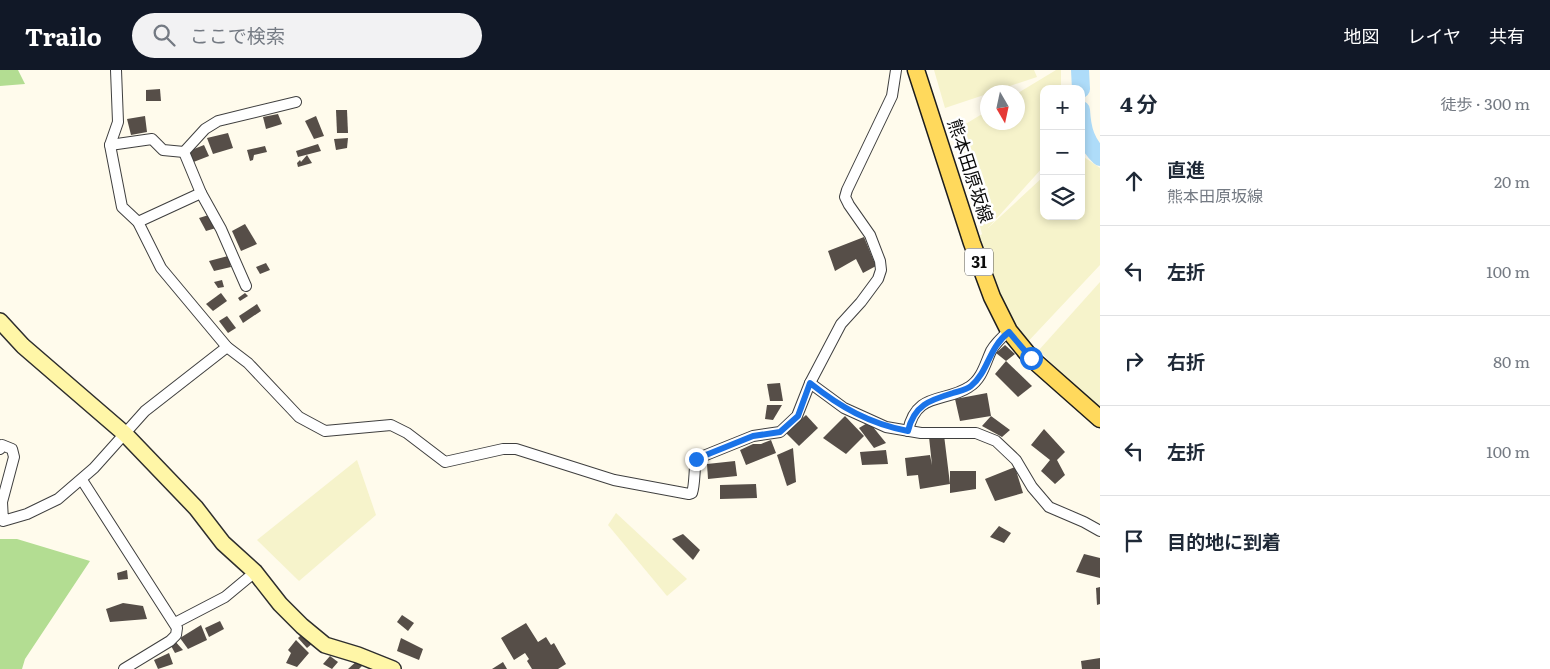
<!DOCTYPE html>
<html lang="ja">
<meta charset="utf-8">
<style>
body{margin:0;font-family:Literata,"Noto Sans JP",serif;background:#f2f2f3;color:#1f2937}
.controls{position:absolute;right:15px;top:15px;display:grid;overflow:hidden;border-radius:10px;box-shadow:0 2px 8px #0003}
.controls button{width:45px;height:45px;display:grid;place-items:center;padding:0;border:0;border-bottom:1px solid #e0e1e3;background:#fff;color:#1f2937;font:25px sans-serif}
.compass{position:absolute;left:980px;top:15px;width:45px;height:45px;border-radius:50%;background:#fff;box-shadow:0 2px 8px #0003;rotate:171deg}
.stop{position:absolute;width:15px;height:15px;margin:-11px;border:4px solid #1a73e8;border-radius:50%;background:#fff}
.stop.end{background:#1a73e8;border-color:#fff;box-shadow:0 1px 5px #0008}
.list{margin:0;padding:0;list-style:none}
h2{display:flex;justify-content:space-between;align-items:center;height:65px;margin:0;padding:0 20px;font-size:21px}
h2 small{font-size:16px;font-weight:400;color:#747a83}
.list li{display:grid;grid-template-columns:32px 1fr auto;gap:15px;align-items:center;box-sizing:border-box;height:90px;padding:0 20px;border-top:1px solid #e0e1e3}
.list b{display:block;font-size:19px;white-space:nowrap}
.list p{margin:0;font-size:16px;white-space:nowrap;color:#747a83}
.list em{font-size:16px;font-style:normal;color:#747a83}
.icon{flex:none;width:28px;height:28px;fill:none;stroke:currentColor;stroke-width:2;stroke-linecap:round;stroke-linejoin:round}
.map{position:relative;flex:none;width:1100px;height:599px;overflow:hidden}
header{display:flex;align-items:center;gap:30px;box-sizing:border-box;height:70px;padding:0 25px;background:#111827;color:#fff}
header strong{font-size:24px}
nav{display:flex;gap:28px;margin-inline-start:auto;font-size:18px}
.search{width:350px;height:45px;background:#f2f2f3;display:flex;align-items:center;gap:12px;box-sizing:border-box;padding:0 18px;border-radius:28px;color:#747a83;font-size:19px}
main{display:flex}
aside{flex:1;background:#fff}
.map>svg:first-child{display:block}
.farmland{fill:#f6f3cb}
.forest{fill:#b3dd92}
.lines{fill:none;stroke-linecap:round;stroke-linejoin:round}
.river{stroke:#aedcf9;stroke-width:18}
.building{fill:#564e48}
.street-casing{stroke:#3f3f3f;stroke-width:12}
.secondary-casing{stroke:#2e2e2e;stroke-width:18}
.primary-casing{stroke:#1d1d1d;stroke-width:19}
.street{stroke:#fff;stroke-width:10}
.secondary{stroke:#fff6a7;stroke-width:15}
.primary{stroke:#ffd95c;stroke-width:16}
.route{stroke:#1a73e8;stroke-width:6}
.labels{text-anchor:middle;stroke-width:5;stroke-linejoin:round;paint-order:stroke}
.shield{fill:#fff;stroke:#555;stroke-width:1}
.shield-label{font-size:16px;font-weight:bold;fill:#0c0c0c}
.street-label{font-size:18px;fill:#0c0c0c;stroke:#fff}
</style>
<header>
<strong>Trailo</strong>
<div class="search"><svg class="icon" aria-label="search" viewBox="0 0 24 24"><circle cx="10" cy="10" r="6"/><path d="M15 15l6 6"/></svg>ここで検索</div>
<nav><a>地図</a><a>レイヤ</a><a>共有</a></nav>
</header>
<main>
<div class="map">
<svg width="1100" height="599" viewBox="0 0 1100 599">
<rect width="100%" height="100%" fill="#fffbec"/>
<g class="farmland">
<path d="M934,0h100l3,7 -45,15h-4l-1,2 -42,14z"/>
<path d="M1056,0h5v19h-17v77l-56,62 56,-52v40h37v-61l19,13v97l-78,83 -50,-105 10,-9 -28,-103 33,-20 1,11h30v-29z"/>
<path d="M1100,212v133l-61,-65z"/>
<path d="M357,390l19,55 -77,66 -42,-41z"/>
<path d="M616,443l71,66 -20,17 -59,-71z"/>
</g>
<g class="forest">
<path d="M0,0h18l7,14 -25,2z"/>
<path d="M0,469h17l73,22 -65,98 -3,10h-22z"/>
</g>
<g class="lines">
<g class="river">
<path d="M1080,0l1,19"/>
<path d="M1081,40c1,20 5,33 19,47"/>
</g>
</g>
<g class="building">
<path d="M160,19l1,12h-15v-11z"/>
<path d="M336,40h11l1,23h-11z"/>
<path d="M278,44l4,10 -16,5 -3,-12z"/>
<path d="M145,46l2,16 -16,3 -4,-16z"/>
<path d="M316,46l8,20 -10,3 -9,-18z"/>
<path d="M228,63l5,15 -20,6 -6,-16z"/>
<path d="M348,68l-1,10 -11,2 -2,-11z"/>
<path d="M318,74l3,7 -23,6 -2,-6z"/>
<path d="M204,75l5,11 -18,7 -2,-12z"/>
<path d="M265,76l2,6 -13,3 -1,5 -3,1 -3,-11z"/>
<path d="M307,85l5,8 -14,4 -1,-4 3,-3 1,2z"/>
<path d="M212,144l4,14 -10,3 -7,-13z"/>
<path d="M245,154l12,20 -16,7 -9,-20z"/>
<path d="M864,167l12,29 -13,7 -7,-14 -21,12 -7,-20z"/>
<path d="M228,186l3,11 -17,4 -5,-10z"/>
<path d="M266,193l4,7 -10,4 -4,-7z"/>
<path d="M222,210l2,7 -6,1 -4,-6z"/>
<path d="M221,223l6,8 -14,10 -7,-7z"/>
<path d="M245,223l3,3 -8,5 -2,-3z"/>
<path d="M257,234l4,7 -18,12 -4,-7z"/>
<path d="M227,246l9,12 -8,5 -9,-12z"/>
<path d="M1005,275l10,9 -9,7 -10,-8z"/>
<path d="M1006,291l26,25 -14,11 -23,-23z"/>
<path d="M780,313l3,18h-13l-3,-17z"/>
<path d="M987,323l4,23 19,14 -8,7 -20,-11 9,-10 -31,5 -5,-22z"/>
<path d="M767,335h15l-9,15 -8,-1z"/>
<path d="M806,345l12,13 -19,18 -13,-13z"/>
<path d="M845,346l19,20 -18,18 -23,-16z"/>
<path d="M869,352l17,21 -12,5 -15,-20z"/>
<path d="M1044,359l21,23 -8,8 8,15 -10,9 -14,-13 9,-11 -19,-15z"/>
<path d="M944,365l6,49v-13h26v18l-26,4v-9l-30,5 -2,-14 -11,1 -2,-18 25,-3 2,10 -3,-28z"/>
<path d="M771,370l5,13 -30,12 -6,-15 13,-6h8z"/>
<path d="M793,378l3,34 -9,4 -10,-31z"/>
<path d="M886,380l2,14 -26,1 -2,-13z"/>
<path d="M735,391l2,15 -29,3 -1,-15z"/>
<path d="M1015,397l8,26 -28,8 -10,-22z"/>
<path d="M756,414l1,14 -37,1v-14z"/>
<path d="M999,456l12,7 -7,10 -14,-6z"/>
<path d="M683,464l17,16 -7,10 -21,-21z"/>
<path d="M1084,484l16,4v20l-24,-6z"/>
<path d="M127,500l1,9 -10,1 -1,-7z"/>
<path d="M1100,517v17l-3,1 -1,-17z"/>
<path d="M123,533l20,3 4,13 -37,3 -4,-13z"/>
<path d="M402,545l12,8 -6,8 -11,-9z"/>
<path d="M220,551l4,8 -15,8 -4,-9z"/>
<path d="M526,553l12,19 8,-5 5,8 3,-2 12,21 -8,5h-26l-5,-8 2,-2 -4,-6 -11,7 -13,-22z"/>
<path d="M201,555l6,15 -19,9 -8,-11z"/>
<path d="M311,556l9,11 -13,11 -9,-10z"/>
<path d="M401,568l22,11 -4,11 -22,-9z"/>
<path d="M173,569l10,11 -8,3 -5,-9z"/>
<path d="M296,570l13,13 -12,14 -11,-4 5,-10 -3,-3z"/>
<path d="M169,583l4,11 -15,5 -4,-9z"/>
<path d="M330,586l8,6 -6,7 -9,-5z"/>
<path d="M1100,588v11h-18l-1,-8z"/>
<path d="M358,590l7,3 -6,6h-11z"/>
<path d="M503,592l4,7h-15z"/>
</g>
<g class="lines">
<defs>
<g id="street">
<path d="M116,0l2,52 -8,23 12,62 16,15 23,46 66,79 21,16 51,54 26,14 66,-6 16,8 38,29 58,-13h13l98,31 75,14 3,-1c3,-9 2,-23 4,-34l57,-23 27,-4 17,-16 13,-33 31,-59 20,-22 17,-23 3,-9 -1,-9 -10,-26 -21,-30 -4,-8 2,-7 45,-94 4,-26"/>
<path d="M110,75l42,-6 11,11 21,2"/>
<path d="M201,123l-17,-41 21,-23 13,-8 78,-19"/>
<path d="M138,152l63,-29 20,36 25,57"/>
<path d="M810,313l34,25 42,19 35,6h55l20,8 20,19 16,27 17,20 35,15 16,9"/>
<path d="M908,361c8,-40 37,-28 61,-44 13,-8 16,-23 22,-36 4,-7 11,-14 18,-20"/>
<path d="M0,379l2,-4 10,4 2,8 -12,45 1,19 24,-7 31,-15 36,-31 51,-57 82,-64"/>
<path d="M82,410l95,148 -1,7 -6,6 -46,28"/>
<path d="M175,553l50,-26 30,-25"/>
</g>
<path id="secondary" d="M0,251l23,25 102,88 71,74 27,35 32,29 25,32 22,22 23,19 33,10 35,14"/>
<path id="primary" d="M916,0l56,173 20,54 17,34 22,27 69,61"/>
</defs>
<use href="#street" class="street-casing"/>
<use href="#secondary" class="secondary-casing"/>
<use href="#primary" class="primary-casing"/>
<use href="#street" class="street"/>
<use href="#secondary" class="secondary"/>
<use href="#primary" class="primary"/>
</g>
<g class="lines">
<path class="route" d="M696,389l57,-23 27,-4 18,-16 12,-33c30,24 60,41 98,48 6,-26 22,-31 45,-38 6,-2 13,-3 18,-7 18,-15 17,-38 38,-54l22,26"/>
</g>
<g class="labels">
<rect class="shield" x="965" y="178.5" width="28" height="27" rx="4"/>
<g class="shield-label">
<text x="979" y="198">31</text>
</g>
<g class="street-label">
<text transform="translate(970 101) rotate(72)" y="6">熊本田原坂線</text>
</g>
</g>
</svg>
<div class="controls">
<button>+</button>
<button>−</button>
<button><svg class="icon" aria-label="layers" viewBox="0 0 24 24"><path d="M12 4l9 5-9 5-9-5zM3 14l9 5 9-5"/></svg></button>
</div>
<svg class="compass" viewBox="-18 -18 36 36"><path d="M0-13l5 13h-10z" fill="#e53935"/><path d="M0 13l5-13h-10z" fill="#747a83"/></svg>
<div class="stop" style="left:1031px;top:288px"></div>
<div class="stop end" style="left:696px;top:389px"></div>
</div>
<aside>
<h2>4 分<small>徒歩 · 300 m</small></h2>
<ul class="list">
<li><svg class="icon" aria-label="ahead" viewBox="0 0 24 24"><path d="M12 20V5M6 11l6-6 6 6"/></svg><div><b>直進</b><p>熊本田原坂線</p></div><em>20 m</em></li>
<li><svg class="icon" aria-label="left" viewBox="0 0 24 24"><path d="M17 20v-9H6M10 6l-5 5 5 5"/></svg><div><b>左折</b></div><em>100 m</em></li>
<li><svg class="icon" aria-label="right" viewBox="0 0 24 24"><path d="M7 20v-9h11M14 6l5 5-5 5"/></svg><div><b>右折</b></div><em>80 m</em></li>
<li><svg class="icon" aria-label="left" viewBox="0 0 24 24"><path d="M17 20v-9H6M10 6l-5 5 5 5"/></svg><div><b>左折</b></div><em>100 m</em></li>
<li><svg class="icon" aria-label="arrive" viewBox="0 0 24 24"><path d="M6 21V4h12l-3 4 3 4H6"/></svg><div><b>目的地に到着</b></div></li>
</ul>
</aside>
</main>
